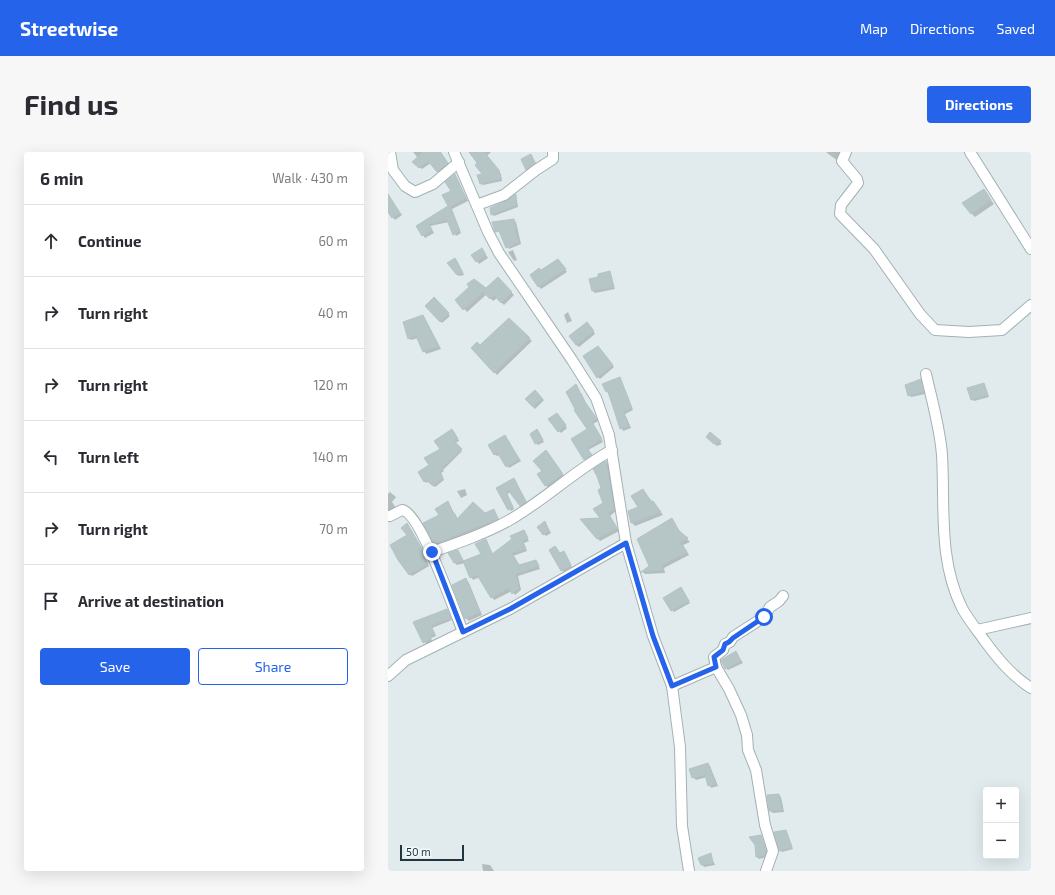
<!DOCTYPE html>
<meta charset="utf-8">
<style>
body{margin:0;font-family:"Exo 2",sans-serif;background:#f7f7f7;color:#2b2b33}
.controls{position:absolute;right:12px;bottom:12px;display:grid;overflow:hidden;border-radius:4px;box-shadow:0 4px 16px #0002}
.controls button{width:36px;height:36px;display:grid;place-items:center;padding:0;border:0;border-bottom:1px solid #e1e1e2;background:#fff;color:#2b2b33;font:20px sans-serif}
.scale{position:absolute;left:12px;bottom:10px;width:64px;box-sizing:border-box;padding-left:4px;border:2px solid #20363e;border-top:0;font-size:11px;line-height:14px;white-space:nowrap;color:#20363e;-webkit-text-stroke:3px #f1f8f9;paint-order:stroke}
.stop{position:absolute;width:12px;height:12px;margin:-9px;border:3px solid #2563eb;border-radius:50%;background:#fff}
.stop.end{background:#2563eb;border-color:#fff;box-shadow:0 1px 4px #0008}
.list{margin:0;padding:0;list-style:none}
h2{display:flex;justify-content:space-between;align-items:center;height:52px;margin:0;padding:0 16px;font-size:17px}
h2 small{font-size:13px;font-weight:400;color:#7c7c81}
.list li{display:grid;grid-template-columns:26px 1fr auto;gap:12px;align-items:center;box-sizing:border-box;height:72px;padding:0 16px;border-top:1px solid #e1e1e2}
.list b{display:block;font-size:15px;white-space:nowrap}
.list em{font-size:13px;font-style:normal;color:#7c7c81}
.actions{display:flex;gap:8px;padding:12px 16px}
.actions a{flex:1;padding:9px 0;border:1px solid #2563eb;border-radius:4px;text-align:center;font-size:14px;color:#2563eb}
.actions .main{background:#2563eb;color:#fff}
.icon{flex:none;width:22px;height:22px;fill:none;stroke:currentColor;stroke-width:2;stroke-linecap:round;stroke-linejoin:round}
.map{position:relative;flex:none;width:643px;height:719px;overflow:hidden;border-radius:4px}
header{display:flex;align-items:center;gap:24px;box-sizing:border-box;height:56px;padding:0 20px;background:#2563eb;color:#fff}
header strong{font-size:19px}
nav{display:flex;gap:22px;margin-inline-start:auto;font-size:14px}
.intro{display:flex;align-items:center;justify-content:space-between;box-sizing:border-box;height:96px;padding:0 24px}
h1{margin:0;font-size:28px}
.button{padding:10px 18px;border-radius:4px;background:#2563eb;color:#fff;font-size:14px;font-weight:700}
main{display:flex;gap:24px;padding:0 24px}
aside{flex:1;background:#fff;border-radius:4px;box-shadow:0 4px 16px #0002}
.map>svg:first-child{display:block}
.shadow{fill:#0003}
.building{fill:#b6c6c7;stroke:#b2c4c7}
.lines{fill:none;stroke-linecap:round;stroke-linejoin:round}
.minor-casing{stroke:#a3b1b5;stroke-width:12}
.minor{stroke:#fff;stroke-width:10}
.route{stroke:#2563eb;stroke-width:5}
</style>
<header>
<strong>Streetwise</strong>
<nav><a>Map</a><a>Directions</a><a>Saved</a></nav>
</header>
<div class="intro"><h1>Find us</h1><a class="button">Directions</a></div>
<main>
<aside>
<h2>6 min<small>Walk · 430 m</small></h2>
<ul class="list">
<li><svg class="icon" aria-label="ahead" viewBox="0 0 24 24"><path d="M12 20V5M6 11l6-6 6 6"/></svg><div><b>Continue</b></div><em>60 m</em></li>
<li><svg class="icon" aria-label="right" viewBox="0 0 24 24"><path d="M7 20v-9h11M14 6l5 5-5 5"/></svg><div><b>Turn right</b></div><em>40 m</em></li>
<li><svg class="icon" aria-label="right" viewBox="0 0 24 24"><path d="M7 20v-9h11M14 6l5 5-5 5"/></svg><div><b>Turn right</b></div><em>120 m</em></li>
<li><svg class="icon" aria-label="left" viewBox="0 0 24 24"><path d="M17 20v-9H6M10 6l-5 5 5 5"/></svg><div><b>Turn left</b></div><em>140 m</em></li>
<li><svg class="icon" aria-label="right" viewBox="0 0 24 24"><path d="M7 20v-9h11M14 6l5 5-5 5"/></svg><div><b>Turn right</b></div><em>70 m</em></li>
<li><svg class="icon" aria-label="arrive" viewBox="0 0 24 24"><path d="M6 21V4h12l-3 4 3 4H6"/></svg><div><b>Arrive at destination</b></div></li>
</ul>
<div class="actions"><a class="main">Save</a><a>Share</a></div>
</aside>
<div class="map">
<svg width="643" height="719" viewBox="0 0 643 719">
<rect width="100%" height="100%" fill="#e1ebed"/>
<g class="shadow">
<path d="M25,0h28l8,13 -10,9 -8,-11 -9,6 -8,-7 4,-4z"/>
<path d="M83,0h20l-4,4 14,18 1,7 -19,4 -3,-2 3,-9z"/>
<path d="M438,0h18l-5,10z"/>
<path d="M143,3l6,10 -8,6 -2,-2z"/>
<path d="M67,24l13,25 -16,8 9,24 -5,3 -7,-14 -19,4 4,7 -9,5 -8,-12 32,-20z"/>
<path d="M596,39l10,13 -19,13 -4,-4z"/>
<path d="M128,43l2,12 -24,9 -2,-2z"/>
<path d="M0,48l4,1 10,14 -7,5 -7,-10z"/>
<path d="M126,68l2,2 5,22 -12,5 -8,-16 -5,-2z"/>
<path d="M125,98l4,10 -3,1 -6,-9z"/>
<path d="M96,100l4,6 -9,6 -6,-9z"/>
<path d="M67,107l2,2 7,14 -5,1 -10,-13z"/>
<path d="M170,108l9,12 -26,17 -10,-14 10,-4z"/>
<path d="M221,120l6,17 -20,4 -2,-2 7,-13z"/>
<path d="M110,127l16,16 -10,10 -7,-7 -4,3 -6,-7 -20,18 -11,-12 30,-10z"/>
<path d="M46,146l16,18 -8,7 -16,-17z"/>
<path d="M180,160l4,9 -5,2 -3,-8z"/>
<path d="M35,164l18,33 -15,5 -8,-16 -7,2 -2,-2z"/>
<path d="M121,168l23,21 -35,34 -25,-27 9,-2z"/>
<path d="M202,174l5,8 -16,13 -3,-2z"/>
<path d="M212,198l14,17 -14,12 -2,-2z"/>
<path d="M232,226l13,32 -8,4 6,14 -8,3 -16,-40z"/>
<path d="M532,228l5,14 -14,3 -2,-2z"/>
<path d="M596,232l5,13 -15,4 -2,-2z"/>
<path d="M190,236l9,17 10,14 1,2 -5,3 10,18 -15,8 5,7 -6,4 -2,-2 4,-30 -14,-19z"/>
<path d="M147,239l9,9 -9,9 -9,-10z"/>
<path d="M171,265l8,11 -6,5 -2,-2z"/>
<path d="M66,280l5,9 -4,2 7,8 -19,19 1,1 -3,2 3,7 -9,7 -6,-6 -3,2 -1,-2 5,-15z"/>
<path d="M151,280l5,10 -6,3 -2,-2z"/>
<path d="M322,281l10,9 2,2 -5,2 -8,-7z"/>
<path d="M117,284l16,25 -12,7 -9,-14 -3,2 -3,-2z"/>
<path d="M160,302l16,22 -16,11 -3,-2 -2,-13z"/>
<path d="M218,310l3,3 7,46 -6,5 9,15 -19,10 -3,-3 8,-35 -3,-15 -8,-18z"/>
<path d="M126,327l14,25 -5,3 -12,-15 -4,2 7,15 -3,2 -14,-23z"/>
<path d="M77,337l2,6 -6,3 -4,-7z"/>
<path d="M255,338l20,25 -28,11 -3,-3 8,-16z"/>
<path d="M2,340l6,5 -4,5 4,6 -8,4v-18z"/>
<path d="M60,351l10,16 27,-5 9,-4 6,11 -63,25 -13,-23 17,-8z"/>
<path d="M284,368l10,14 8,8 -7,3 6,10 -25,13 1,5 -20,1 -2,-2 8,-6z"/>
<path d="M157,370l6,11 -5,3 -2,-2z"/>
<path d="M19,373l19,31 -2,1 5,9 -17,10 -2,-2z"/>
<path d="M135,379l6,10 -5,2 3,8 -14,5 6,10 19,-2 2,5 -22,7 3,14 -6,5 -3,-4 -18,9 -14,-23 -7,3 -8,-17 -8,2 -2,-2 3,-12 6,10 19,-7 3,-14 7,14z"/>
<path d="M176,400l8,15 -9,5 -1,-2 -2,-16z"/>
<path d="M78,428l3,3 13,32 -13,6 -3,-3z"/>
<path d="M295,439l7,12 -16,9 -2,-2z"/>
<path d="M59,458l5,10 -20,8 4,8 -5,2 1,3 -6,3 -11,-22z"/>
<path d="M348,501l7,10 -15,7 -2,-2z"/>
<path d="M320,612l2,2 8,20 -7,2 -4,-11 -11,3 -3,-3z"/>
<path d="M391,643l2,2 3,15 -11,1 -3,-2z"/>
<path d="M398,679l7,18 -11,3 -2,-2z"/>
<path d="M373,684l7,18 -1,3 -8,2 -2,-2z"/>
<path d="M322,702l5,11 -11,2 -2,-3z"/>
<path d="M94,712l8,1 4,6h-11z"/>
</g>
<g class="building">
<path d="M35,0h17l8,11 -11,9 -9,-11 -9,7 -7,-6z"/>
<path d="M81,0h15l15,18 2,9 -21,5 -3,-9 5,-1 -7,-9 2,-2z"/>
<path d="M143,2l4,9 -9,7 -5,-11z"/>
<path d="M67,22l11,24 -16,9 10,24 -7,4 -6,-15 -18,4 3,6 -10,6 -6,-10 32,-20 -6,-11 9,-4 -6,-9z"/>
<path d="M596,37l7,11 -20,14 -9,-11z"/>
<path d="M0,42l12,19 -8,5 -4,-6z"/>
<path d="M128,42v11l-25,10 -1,-7 16,-7z"/>
<path d="M126,67l2,15 3,8 -13,6 -7,-17 -4,1 -3,-10z"/>
<path d="M94,96l4,7 -10,7 -5,-7z"/>
<path d="M67,106l8,15 -6,2 -10,-12z"/>
<path d="M170,107l8,10 -28,18 -8,-12 9,-7 2,2z"/>
<path d="M222,119l4,16 -22,4 -3,-12 9,-2v-3z"/>
<path d="M110,125l14,15 -11,11 -7,-8 -4,4 -7,-7 -20,18 -8,-10 14,-13 -2,-3 7,-5 12,9z"/>
<path d="M46,145l15,16 -9,9 -15,-16z"/>
<path d="M35,163l16,31 -16,6 -7,-16 -8,3 -5,-17z"/>
<path d="M121,166l21,20 -36,35 -23,-25 6,-6 3,3z"/>
<path d="M199,170l7,9 -18,14 -7,-9z"/>
<path d="M210,194l15,19 -16,13 -14,-22z"/>
<path d="M232,225l12,31 -9,4 6,14 -9,3 -12,-38 -2,1 -4,-8z"/>
<path d="M533,227l2,13 -15,4 -3,-11z"/>
<path d="M596,231l4,12 -17,5 -4,-12z"/>
<path d="M188,232l4,8 -2,2 3,-1 4,9 10,14 1,3 -4,3 10,17 -15,9 5,7 -8,5 -13,-21 16,-10 -13,-19 1,-1 -9,-17z"/>
<path d="M147,238l7,8 -9,9 -8,-8z"/>
<path d="M169,261l9,12 -8,7 -10,-13z"/>
<path d="M64,277l6,10 -4,2 8,8 -20,19 1,1 -3,2 3,7 -10,8 -7,-6 -2,2 -6,-10 11,-7 -5,-7 16,-9 -6,-8z"/>
<path d="M149,277l6,11 -8,4 -5,-10z"/>
<path d="M322,280l11,9 -7,3 -8,-7z"/>
<path d="M117,283l14,24 -13,8 -9,-15 -3,3 -6,-10z"/>
<path d="M158,298l17,24 -18,12 -8,-12 5,-3 -9,-10z"/>
<path d="M218,309l8,48 -6,4 9,15 -20,11 -17,-20 20,-1 -7,-9 10,-6 -5,-13 3,-2 -4,-12 -4,-7z"/>
<path d="M126,326l12,24 -6,4 -12,-16 -2,2 7,15 -5,3 -12,-22z"/>
<path d="M255,337l8,13 2,-1 8,11 -30,11 -3,-12 10,-4 -7,-11z"/>
<path d="M60,349l6,14 1,-1 2,5 16,-17 12,11 9,-4 4,10 -64,25 -11,-21 16,-8 -4,-6z"/>
<path d="M284,366l7,13 9,7 -8,4 7,10 -25,13 1,5 -22,2 8,-6 -12,-27z"/>
<path d="M157,369l4,10 -6,4 -6,-8z"/>
<path d="M19,371l14,24 3,7 -1,1 5,9 -19,11 -11,-15 -8,-15 17,-10 -6,-7z"/>
<path d="M136,378l4,8 -6,3 4,8 -14,4 7,12 17,-5 3,6 -23,8 3,14 -7,6 -3,-6 -18,10 -14,-23 -7,3 -7,-17 18,-7 -6,-10 11,-5 6,15 20,-15 -2,-3z"/>
<path d="M167,394l5,7 4,-2 7,14 -10,6 -12,-21z"/>
<path d="M70,398l5,11 -9,2 -6,-10z"/>
<path d="M78,426l14,34 -15,7 -13,-34z"/>
<path d="M293,435l8,14 -18,10 -8,-13z"/>
<path d="M59,457l4,9 -20,8 4,8 -5,2 1,3 -8,4 -10,-21z"/>
<path d="M348,499l5,10 -16,8 -4,-9z"/>
<path d="M320,611l8,21 -8,2 -3,-11 -13,3 -3,-9z"/>
<path d="M391,642l3,16 -13,1 -2,-16z"/>
<path d="M398,678l6,17 -13,4 -5,-19z"/>
<path d="M373,683l5,16 -1,4 -9,2 -1,-12 -6,-8z"/>
<path d="M323,701l2,10 -12,2 -3,-7z"/>
</g>
<g class="lines">
<defs>
<g id="minor">
<path d="M2,0l3,18 12,16 10,6 18,-8 26,-22"/>
<path d="M66,0l34,80 11,21 73,107 24,38 13,37 17,108 27,93 19,50 8,61 2,79 7,45"/>
<path d="M458,0l-4,9 15,18 1,4 -17,22 -1,9 34,35 46,65 15,16 34,2 33,-2 29,-25"/>
<path d="M582,0l61,97"/>
<path d="M89,53l27,-10 32,-25 17,-11v-7"/>
<path d="M538,222c6,27 14,54 16,81 3,51 -4,105 20,153 6,11 15,22 22,32 14,19 27,35 47,48"/>
<path d="M0,364h2l12,-6c18,2 53,102 61,122"/>
<path d="M44,400c26,-9 52,-18 76,-31 37,-21 67,-51 104,-71"/>
<path d="M589,478l54,-12"/>
<path d="M328,515l-2,-10 9,-7 2,-6 5,-2 3,-5 31,-20 6,-10 9,-6 4,-5"/>
<path d="M0,524l18,-16 104,-51 116,-66"/>
<path d="M284,534l44,-19 13,22 12,26 6,20 1,15 8,20 9,55 8,26 -7,20"/>
</g>
</defs>
<use href="#minor" class="minor-casing"/>
<use href="#minor" class="minor"/>
</g>
<g class="lines">
<path class="route" d="M44,400l31,80 47,-23 116,-66 27,93 19,50 44,-19 -2,-10 9,-7 2,-6 4,-2 4,-4 31,-21"/>
</g>
</svg>
<div class="controls">
<button>+</button>
<button>−</button>
</div>
<div class="scale">50 m</div>
<div class="stop" style="left:376px;top:465px"></div>
<div class="stop end" style="left:44px;top:400px"></div>
</div>
</main>
